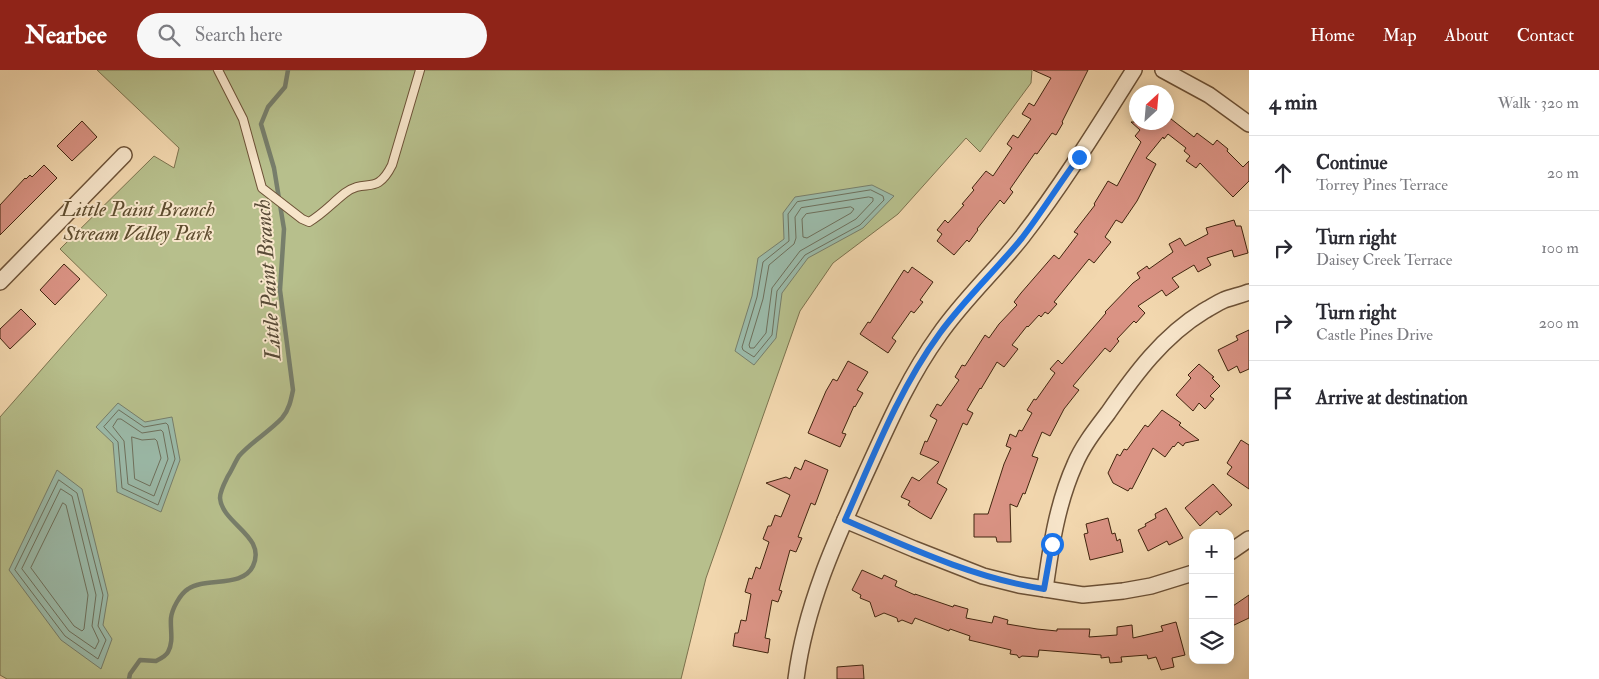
<!DOCTYPE html>
<meta charset="utf-8">
<style>
body{margin:0;font-family:"IM FELL Double Pica",serif;background:#f7f7f7;color:#2b2b33}
.controls{position:absolute;right:15px;bottom:15px;display:grid;overflow:hidden;border-radius:10px;box-shadow:0 2px 12px #0003}
.controls button{width:45px;height:45px;display:grid;place-items:center;padding:0;border:0;border-bottom:1px solid #e1e1e2;background:#fff;color:#2b2b33;font:25px sans-serif}
.compass{position:absolute;left:1129px;top:15px;width:45px;height:45px;border-radius:50%;background:#fff;box-shadow:0 2px 12px #0003;rotate:26deg}
.stop{position:absolute;width:15px;height:15px;margin:-11px;border:4px solid #1a73e8;border-radius:50%;background:#fff}
.stop.end{background:#1a73e8;border-color:#fff;box-shadow:0 1px 5px #0008}
.list{margin:0;padding:0;list-style:none}
h2{display:flex;justify-content:space-between;align-items:center;height:65px;margin:0;padding:0 20px;font-size:21px}
h2 small{font-size:16px;font-weight:400;color:#7c7c81}
.list li{display:grid;grid-template-columns:32px 1fr auto;gap:15px;align-items:center;box-sizing:border-box;height:75px;padding:0 20px;border-top:1px solid #e1e1e2}
.list b{display:block;font-size:19px;white-space:nowrap}
.list p{margin:0;font-size:16px;white-space:nowrap;color:#7c7c81}
.list em{font-size:16px;font-style:normal;color:#7c7c81}
.icon{flex:none;width:28px;height:28px;fill:none;stroke:currentColor;stroke-width:2;stroke-linecap:round;stroke-linejoin:round}
.map{position:relative;flex:none;width:1249px;height:609px;overflow:hidden}
header{display:flex;align-items:center;gap:30px;box-sizing:border-box;height:70px;padding:0 25px;background:#8f2418;color:#fff}
header strong{font-size:24px}
nav{display:flex;gap:28px;margin-inline-start:auto;font-size:18px}
.search{width:350px;height:45px;background:#f7f7f7;display:flex;align-items:center;gap:12px;box-sizing:border-box;padding:0 18px;border-radius:28px;color:#7c7c81;font-size:19px}
main{display:flex}
aside{flex:1;background:#fff}
.map>svg:first-child{display:block}
.green{fill:#b7bf8c;stroke:#7c724e}
.water{fill:#9bbaa9;stroke:#777e6b}
.lines{fill:none;stroke-linecap:round;stroke-linejoin:round}
.shore{stroke:#6e705c;stroke-width:1}
.stream{stroke:#777e6b;stroke-width:4.5}
.building{fill:#da9384;stroke:#41250f}
.service-casing{stroke:#6d5237;stroke-width:10}
.minor-casing{stroke:#6d5237;stroke-width:18}
.service{stroke:#f7e5ca;stroke-width:8}
.minor{stroke:#f7e5ca;stroke-width:15}
.route{stroke:#1a73e8;stroke-width:6}
.labels{text-anchor:middle;stroke-width:4;stroke-linejoin:round;paint-order:stroke}
.park-label{font-size:21px;font-style:italic;fill:#5e4c2e;stroke:#f7e5ca}
.water-label{font-size:22px;font-style:italic;fill:#584a36;stroke:#f7e5ca}
</style>
<header>
<strong>Nearbee</strong>
<div class="search"><svg class="icon" aria-label="search" viewBox="0 0 24 24"><circle cx="10" cy="10" r="6"/><path d="M15 15l6 6"/></svg>Search here</div>
<nav><a>Home</a><a>Map</a><a>About</a><a>Contact</a></nav>
</header>
<main>
<div class="map">
<svg width="1249" height="609" viewBox="0 0 1249 609">
<rect width="100%" height="100%" fill="#f2d7ae"/>
<filter id="stains"><feTurbulence type="fractalNoise" baseFrequency=".004" numOctaves="4"/><feColorMatrix values="0 0 0 0 .2 0 0 0 0 .09 0 0 0 0 .02 0 0 0 .5 -.17"/></filter>
<radialGradient id="worn" r=".72"><stop offset=".6" stop-color="#630" stop-opacity="0"/><stop offset="1" stop-color="#630" stop-opacity=".3"/></radialGradient>
<path class="green" d="M97,0h935l-1,13 -51,69 -14,-14 -68,76 -65,49 -33,48 -94,267 -25,101h-674l-7,-4v-258l107,-122 -47,-46 94,-93 20,12 5,-20z"/>
<g class="water">
<path d="M872,115l22,11 -31,32 -55,30 -26,35 -6,45 -22,27 -19,-14 17,-55 6,-38 26,-19 -1,-26 12,-16z"/>
<path d="M118,333l27,19 27,-5 8,43 -19,52 -44,-20 -4,-49 -17,-16z"/>
<path d="M57,400l25,19 26,106 -5,30 9,14 -11,30 -40,-29 -52,-70z"/>
</g>
<g class="lines">
<g class="shore">
<path d="M871,120l12,6 1,4 -24,25 -55,30 -28,36 -5,44 -18,22 -11,-7 -1,-3 15,-50 6,-35 26,-21 -1,-27 9,-12z"/>
<path d="M869,127l4,1v3l-17,18 -56,32 -28,37 -6,45 -12,15h-4l-1,-3 14,-46 6,-34 25,-21 2,-6 -1,-21 6,-9z"/>
<path d="M851,137l3,2 -3,4 -44,25 -4,-1 -1,-18 4,-5z"/>
<path d="M119,340l25,17 22,-4 2,2 7,34 -17,46 -36,-17 -4,-46 -14,-15z"/>
<path d="M118,349h3l21,14 19,-3 2,2 5,27 -14,37 -26,-12 -4,-43 -11,-14z"/>
<path d="M132,367l10,3 13,-1 2,2 4,17 -11,28 -15,-7z"/>
<path d="M59,410l18,13 26,102 -5,31 8,14 -8,19 -33,-23 -50,-66z"/>
<path d="M61,419l11,7 24,99 -4,31 7,15 -4,8 -26,-18 -47,-62z"/>
<path d="M63,433l3,2 22,90 -4,34 -2,2 -8,-5 -43,-58z"/>
</g>
<path class="stream" d="M129,609l1,-5 10,-14 16,1c4,-2 10,-5 12,-9 6,-11 2,-22 3,-34 1,-9 9,-24 17,-29 17,-12 55,-1 65,-23 14,-30 -31,-42 -33,-68 0,-7 5,-16 8,-22 4,-6 7,-14 11,-20 12,-14 30,-24 43,-38 7,-8 9,-18 11,-28l-13,-100 4,-61 -10,-61 -13,-44 7,-17 17,-20 3,-17"/>
</g>
<g class="building">
<path d="M1033,0h55l-26,52 1,1 -7,12 -4,-2 -15,21 -2,-1 -25,36 3,3 -9,12 -4,-4 -23,29 1,1 -9,12 -2,-2 -13,15 -17,-14 5,-7 -5,-4 8,-10 3,3 16,-18 -2,-1 12,-14 -2,-2 14,-17 7,5 19,-28 -5,-4 6,-9 5,3 13,-19 -9,-5 7,-11 5,3 17,-28z"/>
<path d="M1166,45l28,22 3,-4 16,12 4,-5 11,9 -1,2 16,16 6,-6v20l-16,16 -33,-34 -4,5 -10,-7 4,-5 -6,-5 2,-3 -18,-14 -4,5 -1,-2 -17,21 10,6 -19,37 -15,22 -6,-3 -11,17 6,5 -17,21 -5,-4 -35,43 3,2 -9,10 -3,-2 -4,5 -2,-2 -11,12 -1,-1 -15,19 6,4 -14,18 -7,-5 -16,27 -1,-1 -13,22 6,3 -6,12 -4,-2 -26,60 10,6 -16,30 -12,-7 -11,-7 2,-4 -9,-4 11,-20 7,4 20,-19 -19,-8 5,-13 2,1 10,-22 -7,-4 7,-12 4,2 18,-26 -4,-3 7,-12 3,1 20,-31 4,3 10,-14 18,-19 -3,-3 7,-9 33,-38 5,4 19,-25 -4,-2 21,-27 -1,-1 14,-23 9,5 24,-44 -6,-6 5,-6 -9,-8h35z"/>
<path d="M82,51l15,16 -25,24 -15,-15z"/>
<path d="M44,95l13,13 -57,57v-30l25,-27 1,1 4,-4 2,2z"/>
<path d="M1234,150l2,6h5l7,27 -14,4 -2,-7 -25,8 4,7 -13,7 -4,-7 -22,13 7,9 -13,9 -4,-6 -24,16 7,7 -9,10 -2,-2 -17,18 2,2 -9,11 -5,-4 -32,38 6,4 -15,19 -14,27 -8,-4 -10,24 6,2 -13,36 -2,-1 -6,14 -7,-3 1,38h-14l-1,-5h-22v-23h14l16,-50 7,-16 -5,-2 4,-12 6,3 3,-7 3,1 10,-18 -5,-3 7,-11 2,1 19,-27 -5,-4 8,-9 4,4 44,-51 -1,-1 28,-29 7,-5 -3,-5 10,-7 2,3 24,-17 -4,-8 11,-6 5,8 23,-12 -2,-6z"/>
<path d="M64,194l16,15 -25,26 -15,-15z"/>
<path d="M912,197l21,15 -13,18 3,2 -9,11 -3,-2 -19,27 4,3 -8,12 -28,-19 8,-12 2,1 34,-53 4,3z"/>
<path d="M21,239l15,15 -26,25 -10,-11v-9z"/>
<path d="M1249,260v39l-9,4 -3,-7 -9,5 -10,-21 20,-10 -2,-4z"/>
<path d="M848,291l20,11 -11,18 6,3 -8,14 -1,-1 -12,27 4,1 -6,13 -32,-14 18,-42 7,-12 4,2z"/>
<path d="M1199,294l15,13 -2,1 8,8 -10,10 4,3 -9,10 -6,-6 -6,8 -17,-16 15,-17 -3,-3z"/>
<path d="M1162,340l19,13 -2,2 20,15 -14,3 -2,3 -5,-4 -4,5 -1,-1 -8,11 -12,-9 -21,41 -2,-1 -2,3 -15,-8 -5,-10 9,-19 3,2 4,-7 3,1 18,-25 3,2z"/>
<path d="M1241,370l8,5v44l-22,-15 5,-7 -5,-4z"/>
<path d="M805,390l23,10 -13,35 -4,-2 -13,34 4,1 -6,14 -6,-2 -11,40 3,1 -4,11 -6,-2 -7,38 5,1 -2,14 -35,-7 2,-13h3l3,-13 5,1 5,-27 -6,-2 4,-14 3,1 4,-12 4,2 9,-27 -6,-3 5,-13h3l4,-11 6,2 9,-22 -24,-12 20,-6 4,2 5,-12 6,3z"/>
<path d="M1213,414l19,21 -12,10 -3,-4 -17,15 -15,-18z"/>
<path d="M1166,438l17,30 -14,7 -2,-4 -19,10 -10,-21 8,-4 -1,-2 11,-6 -1,-4z"/>
<path d="M1108,448l4,16 3,-1 2,8 3,-2 3,13 -33,8 -6,-26 4,-1 -2,-9z"/>
<path d="M862,500l20,9 2,-4 13,6 -2,5 20,9v-1l38,13 1,-2 14,4 -2,9 26,5 2,-7 14,4 -1,4 30,5 20,2v-2h33l-1,8 28,-2v-8l15,-2 1,13 30,-7 -2,-5 15,-4 9,33 -13,3 2,9 -13,3 -5,-13 -8,2 -1,-4 -26,2 1,5 -12,1 -1,-6 -8,1v-3l-62,-5 -1,7 -16,-1 -3,2 -2,-3 -7,-1 1,-4 -42,-10 1,-4 -20,-7 -1,2 -34,-13 -3,6 -10,-4 -4,2 -1,-4 -13,-5 -9,4 -5,-15 -10,-4 1,-3 -9,-5z"/>
<path d="M1249,525v23l-19,9v-19z"/>
<path d="M863,595l1,14h-27v-12z"/>
</g>
<g class="lines">
<defs>
<path id="service" d="M218,0l25,49 19,69 40,31 7,3c15,-9 22,-18 36,-29 21,-16 31,4 47,-28l28,-95"/>
<g id="minor">
<path d="M1163,0l46,25 40,29"/>
<path d="M0,212l124,-127"/>
<path d="M845,450l69,29 69,27 36,9 26,4 38,6 40,-4 28,-5 42,-13"/>
<path d="M1230,482l19,-13"/>
<path d="M1045,519c6,-43 12,-85 30,-125 8,-19 21,-35 33,-51 27,-39 55,-77 96,-102 6,-3 13,-8 20,-11 8,-3 17,-5 25,-8"/>
<path d="M796,609c9,-72 39,-138 69,-204 22,-48 43,-97 74,-140 24,-35 57,-65 83,-98 41,-53 76,-110 112,-167"/>
</g>
</defs>
<use href="#service" class="service-casing"/>
<use href="#minor" class="minor-casing"/>
<use href="#service" class="service"/>
<use href="#minor" class="minor"/>
</g>
<g class="lines">
<path class="route" d="M1052,474l-8,45c-70,-11 -134,-41 -199,-69 28,-63 54,-131 95,-187 24,-33 55,-62 82,-95 20,-26 37,-54 57,-81"/>
</g>
<g class="labels">
<g class="park-label">
<text x="138" y="146">Little Paint Branch<tspan x="138" dy="24">Stream Valley Park</tspan></text>
</g>
<g class="water-label">
<text transform="translate(267 210) rotate(-94)" y="8">Little Paint Branch</text>
</g>
</g>
<rect width="100%" height="100%" filter="url(#stains)"/>
<rect width="100%" height="100%" fill="url(#worn)"/>
</svg>
<div class="controls">
<button>+</button>
<button>−</button>
<button><svg class="icon" aria-label="layers" viewBox="0 0 24 24"><path d="M12 4l9 5-9 5-9-5zM3 14l9 5 9-5"/></svg></button>
</div>
<svg class="compass" viewBox="-18 -18 36 36"><path d="M0-13l5 13h-10z" fill="#e53935"/><path d="M0 13l5-13h-10z" fill="#7c7c81"/></svg>
<div class="stop" style="left:1052px;top:474px"></div>
<div class="stop end" style="left:1079px;top:87px"></div>
</div>
<aside>
<h2>4 min<small>Walk · 320 m</small></h2>
<ul class="list">
<li><svg class="icon" aria-label="ahead" viewBox="0 0 24 24"><path d="M12 20V5M6 11l6-6 6 6"/></svg><div><b>Continue</b><p>Torrey Pines Terrace</p></div><em>20 m</em></li>
<li><svg class="icon" aria-label="right" viewBox="0 0 24 24"><path d="M7 20v-9h11M14 6l5 5-5 5"/></svg><div><b>Turn right</b><p>Daisey Creek Terrace</p></div><em>100 m</em></li>
<li><svg class="icon" aria-label="right" viewBox="0 0 24 24"><path d="M7 20v-9h11M14 6l5 5-5 5"/></svg><div><b>Turn right</b><p>Castle Pines Drive</p></div><em>200 m</em></li>
<li><svg class="icon" aria-label="arrive" viewBox="0 0 24 24"><path d="M6 21V4h12l-3 4 3 4H6"/></svg><div><b>Arrive at destination</b></div></li>
</ul>
</aside>
</main>
